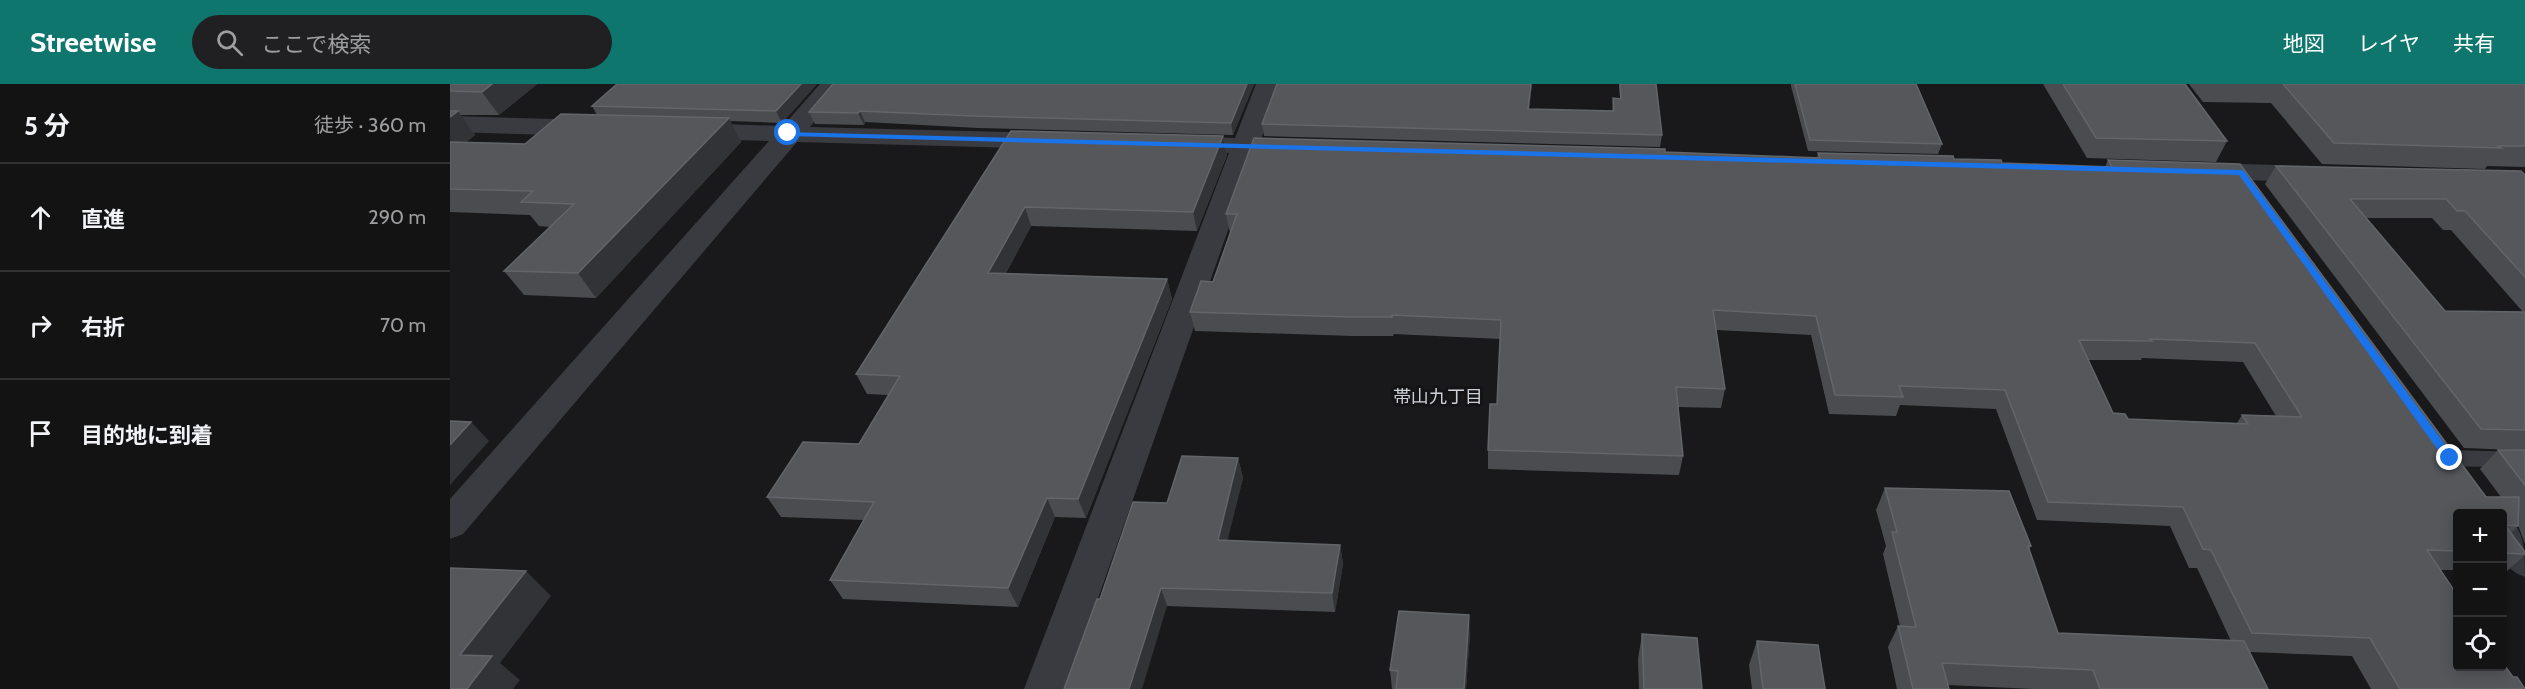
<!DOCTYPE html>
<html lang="ja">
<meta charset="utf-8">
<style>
body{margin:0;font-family:Cabin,"Noto Sans JP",sans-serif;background:#202022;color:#f1f3f6}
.controls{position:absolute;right:18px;bottom:18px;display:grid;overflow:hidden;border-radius:6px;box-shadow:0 3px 15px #0003}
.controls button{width:54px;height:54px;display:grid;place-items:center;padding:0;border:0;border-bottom:2px solid #323234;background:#131314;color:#f1f3f6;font:30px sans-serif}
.stop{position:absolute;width:18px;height:18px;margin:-14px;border:4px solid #1a73e8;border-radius:50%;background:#fff}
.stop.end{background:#1a73e8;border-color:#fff;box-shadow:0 2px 6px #0008}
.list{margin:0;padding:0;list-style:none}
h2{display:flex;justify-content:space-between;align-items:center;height:78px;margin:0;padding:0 24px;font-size:26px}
h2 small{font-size:20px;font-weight:400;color:#9d9ea0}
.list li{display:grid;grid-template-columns:39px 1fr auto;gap:18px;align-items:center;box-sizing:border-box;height:108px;padding:0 24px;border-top:2px solid #323234}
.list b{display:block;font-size:22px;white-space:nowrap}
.list em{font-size:20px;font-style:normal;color:#9d9ea0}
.icon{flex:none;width:33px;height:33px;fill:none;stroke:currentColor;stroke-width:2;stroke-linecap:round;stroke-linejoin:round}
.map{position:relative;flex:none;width:2075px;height:605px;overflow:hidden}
header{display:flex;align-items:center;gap:36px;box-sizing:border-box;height:84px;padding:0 30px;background:#0f766e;color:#fff}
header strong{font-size:28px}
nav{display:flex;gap:33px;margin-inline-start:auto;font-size:21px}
.search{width:420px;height:54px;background:#202022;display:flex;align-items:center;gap:15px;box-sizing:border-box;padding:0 21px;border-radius:33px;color:#9d9ea0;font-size:22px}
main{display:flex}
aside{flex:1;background:#131314}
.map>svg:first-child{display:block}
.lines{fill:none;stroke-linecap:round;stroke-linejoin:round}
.service{fill:#3a3b40;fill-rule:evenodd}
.minor{fill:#3a3b40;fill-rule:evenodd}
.wall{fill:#4a4c50;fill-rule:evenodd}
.shaded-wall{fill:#323336}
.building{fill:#55575b;stroke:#62656a;stroke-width:1.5;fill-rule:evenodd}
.route{fill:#1a73e8}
.labels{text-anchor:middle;stroke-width:6;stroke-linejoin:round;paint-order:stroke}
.neighbourhood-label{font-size:18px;fill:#cccfd6;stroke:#141416}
</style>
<header>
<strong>Streetwise</strong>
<div class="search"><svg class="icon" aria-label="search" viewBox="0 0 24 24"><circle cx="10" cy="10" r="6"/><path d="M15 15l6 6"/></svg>ここで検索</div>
<nav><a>地図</a><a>レイヤ</a><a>共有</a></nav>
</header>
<main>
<aside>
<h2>5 分<small>徒歩 · 360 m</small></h2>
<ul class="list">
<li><svg class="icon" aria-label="ahead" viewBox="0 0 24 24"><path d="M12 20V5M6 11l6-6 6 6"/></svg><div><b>直進</b></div><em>290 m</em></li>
<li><svg class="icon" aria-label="right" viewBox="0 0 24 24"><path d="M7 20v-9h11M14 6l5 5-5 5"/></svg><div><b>右折</b></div><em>70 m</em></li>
<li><svg class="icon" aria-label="arrive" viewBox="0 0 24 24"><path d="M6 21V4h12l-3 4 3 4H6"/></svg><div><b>目的地に到着</b></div></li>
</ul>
</aside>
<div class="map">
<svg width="2075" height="605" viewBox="0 0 2075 605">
<rect width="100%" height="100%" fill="#19191b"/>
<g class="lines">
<path class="service" d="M2000,366l75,2v16l-75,-2 -8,-2 -3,-6 3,-6z"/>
<g class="minor">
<path d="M370,0h25l-35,43 241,6 9,3 4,5 -4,5 -9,3 -254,-7 -334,392 -13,5v-40l319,-358 -78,-2 -9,-3 -4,-5 4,-5 9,-3 92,3z"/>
<path d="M806,0h24l-19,55 45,3 4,6 -4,6 -9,2 -42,-2 -189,535h-42l205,-536 -58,-3 -4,-6 4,-6 9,-2 55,2z"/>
<path d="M0,32l142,4 9,3 4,5 -4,5 -9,3 -142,-4z"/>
<path d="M1753,79l113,3 9,2 4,6 -4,6 -9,2 -113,-3 -9,-2 -4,-6 4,-6z"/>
<path d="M2052,431c23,10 23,35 23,62 -31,-11 -23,-34 -23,-62z"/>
</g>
</g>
<g class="wall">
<path d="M0,0h87l-38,31h-39l15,20 -9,7 59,2 72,-29 -5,-9 25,-22h200l-35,39 -52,-2 11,21 -145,156 -72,-3 -20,-24 46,-44 -11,-1 -9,-11 -80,-3z"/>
<path d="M383,0h421l-21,51 -255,-7 -113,-6 -1,3 -49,-1 -6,-12z"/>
<path d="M827,0h255l-3,25 83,2 1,-13 7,1 -1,-15h37l6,51 -2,12 -396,-11 -2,-12z"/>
<path d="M1341,0h125l26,60 -4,10 -130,-3 -17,-65z"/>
<path d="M1593,0h142l42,57 -11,21 -129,-4z"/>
<path d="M1739,0h336v83l-38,-1 -2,3 -163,-5 -51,-61 -68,-1z"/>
<path d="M561,47l212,5 4,19 -30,76 -166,-5 -25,47 161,6 5,20 -86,219 -31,-1 -37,90 -175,-8 -13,-19 33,-60 -82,-3 -14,-20 92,-53 30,-49 -22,-1 -11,-20z"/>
<path d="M1215,68l152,6 1,-5 136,6 48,4 103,4 3,-7 378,337h15l-21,-28 18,-19h18l-52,-2 -199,-264 11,-18 249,9v369l-7,-19v1l-7,7 14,19v3l-19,17h-4v-59h-45v57h-16l72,107 12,12h-154l-19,-33 -102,-4 18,37h-235l-85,-4 1,4h-52l-9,-42 10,-21h2l-17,-72 3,-8 -10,-36 9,-22 146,58 -2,4 29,83 173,8 -34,-73h-8l-19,-42 -133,-6 -41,-111 -96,-4 -4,11 -67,-2 -18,-79 -95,-5 9,59 -4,19 -43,-1 5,49 -4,19 -191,-6v-19l9,-46 3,-65 -106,-5 -1,2h-40l-158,-5 -5,-19 23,-30 17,-49 -4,-19zM1916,134h66l11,12h8l72,82 -78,-1zM1692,274l101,4 33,54 -34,-1 -5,8 -109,-4 -15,-6 -25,-53h53z"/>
<path d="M788,374l5,20 -16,62 113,5 3,19 -8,48 -168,-6 -67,-7 67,-96z"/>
<path d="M1020,549l-4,56h-74l-2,-19z"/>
<path d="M1192,550l60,55h-63l-1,-30z"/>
<path d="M1307,557l68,48h-73l-3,-24z"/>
</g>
<g class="shaded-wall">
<path d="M42,0h45l-38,31 -17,-23z"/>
<path d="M351,0h16l-35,39 -6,-12z"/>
<path d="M797,0h7l-21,51 -2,-12z"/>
<path d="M1081,0h1l-4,37v-12z"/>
<path d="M8,27l17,24 -25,20v-38z"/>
<path d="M410,27l5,11 -1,3 -6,-12z"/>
<path d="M279,34l12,24 -145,156 -18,-25z"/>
<path d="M773,52l4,19 -30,76 -4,-19z"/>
<path d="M575,123l6,19 -35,66 -8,-19z"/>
<path d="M717,195l5,20 -86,219 -8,-19z"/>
<path d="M21,338l18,19 -39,44v-40z"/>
<path d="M788,374l5,20 -20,81 -5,-19z"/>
<path d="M597,414l8,19 -37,90 -10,-19z"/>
<path d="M890,461l3,19 -8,48 -3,-19z"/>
<path d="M76,487l25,25 -51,67 20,17 -7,9h-46l-7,-34z"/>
<path d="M711,504l6,18 -25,83h-13z"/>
<path d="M1019,531l1,18 -4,56h-2z"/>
</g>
<g class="building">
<path d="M0,0h42l-10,8 -32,-1z"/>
<path d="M167,0h184l-25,27 -184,-5z"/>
<path d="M383,0h414l-16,39 -258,-7 -113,-5 -2,2 -49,-1z"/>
<path d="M827,0h254l-3,25 86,2 -1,-13 8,1 -1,-15h36l6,51 -400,-11z"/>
<path d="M1345,0h121l26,60 -132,-4z"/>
<path d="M1613,0h122l42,57 -131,-3z"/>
<path d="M1833,0h242v62h-27l3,2 -167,-5z"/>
<path d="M0,27h8l-8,6z"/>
<path d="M111,30l168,4 -151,155 -74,-2 70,-67 -53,-2 12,-11 -83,-2v-47l75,2z"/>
<path d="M561,47l212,5 -30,76 -168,-5 -37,66 179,6 -89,220 -31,-1 -39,90 -178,-8 44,-78 -107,-5 36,-55 56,2 41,-68 -44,-2z"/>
<path d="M804,54l411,11v3l155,6 -2,-5 135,3 1,3 47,1 1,3 110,4 -4,-7 132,4 246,333h33l-1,29 -13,-1 20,27v2l-23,-1v-40h-45v38l-30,-1 30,45v71h45v-4l11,15h4l8,12h-125l-30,-51 -118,-5 -41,-83 -8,-1 -20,-42 -135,-5 -43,-112 -106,-4 4,11 -68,-2 -19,-79 -103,-6 12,79 -49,-2 7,69 -195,-6 2,-46h7l4,-84 -109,-5v2h-42l-160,-5 11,-31 12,1 24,-68h-11zM1700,255l105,4 47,74 -60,-2 6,9 -120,-5 -3,-5 -12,-1 -34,-73 73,1z"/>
<path d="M1826,82l245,5 4,4v102l-60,-66h-8l-11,-12h-96l95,112 80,1v118l-44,-1z"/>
<path d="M0,337l21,1 -21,23z"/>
<path d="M2048,366h27v36l-1,-2z"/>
<path d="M732,372l56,2 -20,82 122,5 -8,48 -171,-5 -32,101h-65l33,-90h3l33,-97 34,1z"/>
<path d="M1435,404l124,3 22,55h-3l30,87 186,8 24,48h-168l-7,-19 -151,-7 7,26h-36l-15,-63 18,1 -24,-95h5z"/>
<path d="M0,484l76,3 -66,84 32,1 -25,33h-17z"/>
<path d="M949,527l70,4 -5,74h-68l2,-18 -8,-1z"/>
<path d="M1192,550l55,4 5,51h-58z"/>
<path d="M1307,557l61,4 7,44h-62z"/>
</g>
<path class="route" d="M335,48l1456,38 3,1 211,287 -5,4 -4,-1 -207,-286 -1451,-39 -3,-1z"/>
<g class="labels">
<g class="neighbourhood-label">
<text x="988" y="319">帯山九丁目</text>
</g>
</g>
</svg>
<div class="controls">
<button>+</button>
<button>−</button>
<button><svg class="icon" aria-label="locate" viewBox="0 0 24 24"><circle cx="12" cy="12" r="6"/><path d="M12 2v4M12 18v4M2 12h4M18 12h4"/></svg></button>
</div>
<div class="stop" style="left:338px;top:49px"></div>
<div class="stop end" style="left:2000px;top:374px"></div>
</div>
</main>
